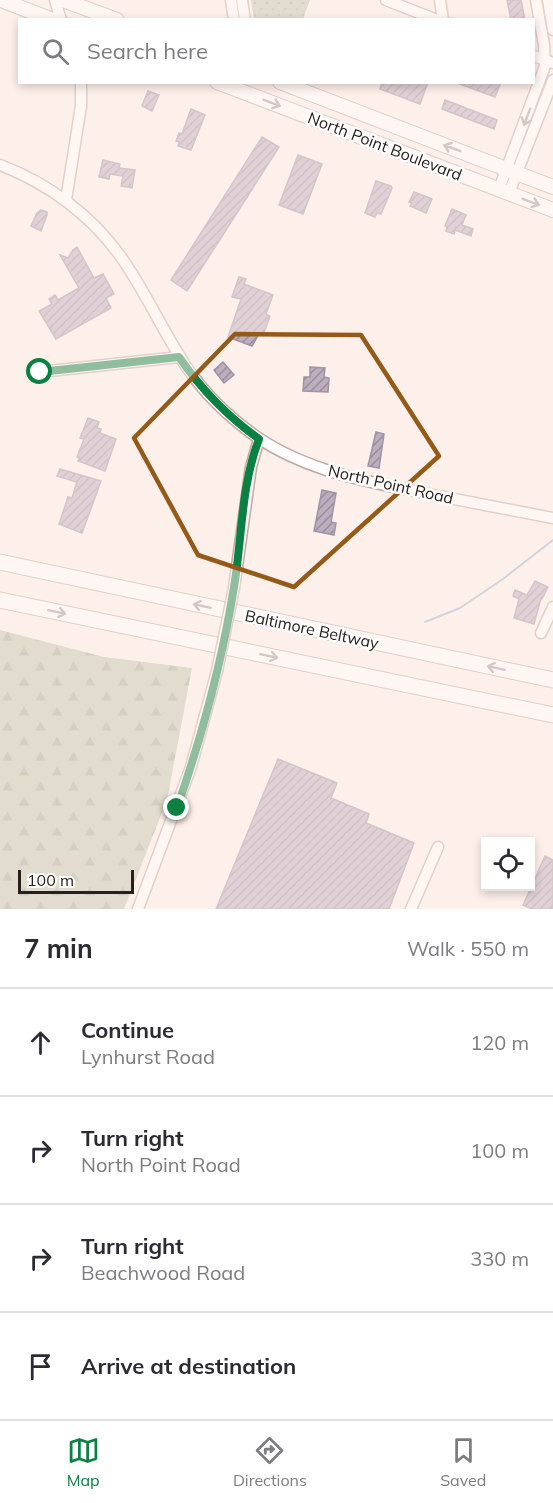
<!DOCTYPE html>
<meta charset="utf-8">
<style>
body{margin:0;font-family:Mulish,sans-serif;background:#f2f2f3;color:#2b2b33}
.controls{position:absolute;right:18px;bottom:18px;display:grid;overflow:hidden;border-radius:0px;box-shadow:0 3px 9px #0003}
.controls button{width:54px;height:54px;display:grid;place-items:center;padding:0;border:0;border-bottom:2px solid #e1e1e2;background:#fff;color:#2b2b33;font:30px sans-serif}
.scale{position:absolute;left:18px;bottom:15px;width:116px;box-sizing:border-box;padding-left:6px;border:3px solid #28201d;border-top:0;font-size:16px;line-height:21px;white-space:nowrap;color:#28201d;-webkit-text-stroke:4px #fff;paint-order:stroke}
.stop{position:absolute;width:18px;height:18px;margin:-14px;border:4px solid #0b8043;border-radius:50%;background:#fff}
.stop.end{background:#0b8043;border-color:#fff;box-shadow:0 2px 6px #0008}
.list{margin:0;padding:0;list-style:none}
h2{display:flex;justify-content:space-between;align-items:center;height:78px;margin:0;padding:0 24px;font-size:26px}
h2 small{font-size:20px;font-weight:400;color:#7c7c81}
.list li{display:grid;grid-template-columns:39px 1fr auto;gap:18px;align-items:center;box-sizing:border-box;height:108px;padding:0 24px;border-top:2px solid #e1e1e2}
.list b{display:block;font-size:22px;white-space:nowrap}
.list p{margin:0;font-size:20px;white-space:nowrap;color:#7c7c81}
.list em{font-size:20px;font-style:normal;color:#7c7c81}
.icon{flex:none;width:33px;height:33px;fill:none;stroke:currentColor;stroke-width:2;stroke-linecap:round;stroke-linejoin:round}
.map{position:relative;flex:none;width:553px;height:909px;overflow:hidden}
.search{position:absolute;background:#fff;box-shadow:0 3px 9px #0003;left:18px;right:18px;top:18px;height:66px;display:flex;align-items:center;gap:15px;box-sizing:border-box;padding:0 21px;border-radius:0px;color:#7c7c81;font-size:22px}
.sheet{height:510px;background:#fff}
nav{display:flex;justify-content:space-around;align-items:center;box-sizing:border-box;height:84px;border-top:2px solid #e1e1e2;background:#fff;font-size:16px;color:#7c7c81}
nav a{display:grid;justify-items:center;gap:3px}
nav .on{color:#0b8043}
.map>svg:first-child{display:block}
.grass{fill:url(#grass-dots)}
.forest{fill:url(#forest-firs)}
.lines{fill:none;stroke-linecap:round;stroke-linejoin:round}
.stream{stroke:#9eb5cf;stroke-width:2}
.building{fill:url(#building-hatch);stroke:#a193a2;stroke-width:1.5}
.minor-casing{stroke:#c0aaa3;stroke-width:13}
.major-casing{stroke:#c0aaa3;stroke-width:16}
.highway-casing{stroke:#c0aaa3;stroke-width:17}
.minor{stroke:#fff;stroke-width:10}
.major{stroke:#fff;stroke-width:14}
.highway{stroke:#fff;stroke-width:15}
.minor-bridge-casing{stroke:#c0aaa3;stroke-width:13;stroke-linecap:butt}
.minor-bridge{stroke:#fff;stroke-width:10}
.oneway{stroke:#9e9b99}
.route{stroke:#0b8043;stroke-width:8}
.marked{fill:none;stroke:#945a18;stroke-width:4.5;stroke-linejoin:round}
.labels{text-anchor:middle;stroke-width:5;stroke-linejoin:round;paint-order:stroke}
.street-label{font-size:16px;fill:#28201d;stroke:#fff}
</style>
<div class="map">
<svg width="553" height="909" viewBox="0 0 553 909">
<defs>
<pattern id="grass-dots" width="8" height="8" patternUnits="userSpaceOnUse" patternTransform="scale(1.5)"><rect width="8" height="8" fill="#c0c5ad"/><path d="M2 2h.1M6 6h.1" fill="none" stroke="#a5a994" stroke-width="1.8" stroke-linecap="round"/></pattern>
<pattern id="forest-firs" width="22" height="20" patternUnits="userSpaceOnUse" patternTransform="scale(1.5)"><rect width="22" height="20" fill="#c0c5ad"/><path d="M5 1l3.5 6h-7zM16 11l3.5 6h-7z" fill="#a5a994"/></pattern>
<pattern id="building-hatch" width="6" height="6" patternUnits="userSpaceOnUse" patternTransform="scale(1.5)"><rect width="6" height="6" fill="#bcaebe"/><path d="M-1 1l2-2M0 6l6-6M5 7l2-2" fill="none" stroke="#998d9a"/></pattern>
</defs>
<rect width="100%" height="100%" fill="#fdefea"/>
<path class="grass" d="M251,0h59l-7,19 -49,1z"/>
<path class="forest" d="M0,630l104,27 88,11 -25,132 -43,109h-124z"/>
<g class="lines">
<path class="stream" d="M425,622l35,-14 43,-29 50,-39"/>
</g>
<g class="building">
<path d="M507,0h14l4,20h-14z"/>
<path d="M382,82h46l-8,22 -40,-15z"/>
<path d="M501,82l-6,15 -38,-14v-1z"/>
<path d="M148,91l11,4 -7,16 -10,-5z"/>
<path d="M445,100l52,20 -3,9 -52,-20z"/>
<path d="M191,109l14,6 -14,35 -13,-4 1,-4 -3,-1 3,-8 3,1z"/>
<path d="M262,137l17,10 -92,144 -16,-11z"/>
<path d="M298,155l24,9 -19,50 -24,-9z"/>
<path d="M103,160l17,4 -1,4 16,2 -3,18 -11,-2 2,-10 -13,-2 -1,5 -10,-2z"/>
<path d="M376,181l15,5 1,2 -11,26 -4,-1 -2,4 -10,-4z"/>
<path d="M414,192l18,7 -6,14 -16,-7 2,-3 -3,-1z"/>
<path d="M452,209l14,6 -4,10 11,4 -2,7 -16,-6 -1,4 -8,-3 1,-4 -2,-1z"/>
<path d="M41,210l6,2v3l-6,16 -10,-5 6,-13z"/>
<path d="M77,247l17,31 9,-4 11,20 -8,4 5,10 -55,31 -17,-28 13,-7 -3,-5 6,-4 3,5 21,-12 -19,-33 8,3 5,-8z"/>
<path d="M239,277l7,2 -2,5 29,11 -7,19 4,2 -7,19 -4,-1 -7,12 -24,-9 13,-38 -9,-2z"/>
<path d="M223,362l11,13 -10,8 -10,-13z"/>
<path d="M310,367l15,1 -1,9 5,1 -1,14 -25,-1 1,-14h6z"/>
<path d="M88,418l11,4 -2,6 4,1 -1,4 16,6 -11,32 -27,-10 2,-3 -3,-1 7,-18 -4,-1z"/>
<path d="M376,432l8,2 -5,34 -11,-2z"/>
<path d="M60,469l41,12 -19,52 -23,-9 9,-27 4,1 5,-16 -20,-6z"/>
<path d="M322,490l14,3 -5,29 5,1 -2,12 -20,-4z"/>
<path d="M535,581l13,6 -6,12 -1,-1 -7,26 -20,-6 5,-19 -6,-3 2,-6 12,5z"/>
<path d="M278,759l59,24 -6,15 38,16 -3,9 48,20 -25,66h-173z"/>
<path d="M545,856l8,4v49h-21l-9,-4z"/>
</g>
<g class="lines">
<defs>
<g id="minor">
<path d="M55,0l6,20"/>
<path d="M231,0l3,20"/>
<path d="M242,0l3,20"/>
<path d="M386,0l51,20"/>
<path d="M440,0l3,20"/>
<path d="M548,0l5,30"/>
<path d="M534,56l19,7"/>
<path d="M0,165c48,18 91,50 121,92 22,31 38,66 58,98 17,29 41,54 67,74 52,41 119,52 182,65 42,8 83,16 125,24"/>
<path d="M499,189l46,-123 -1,-21 -8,-45"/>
<path d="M509,193l44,-113"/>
<path d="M66,200l15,-94v-24"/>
<path d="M40,372l139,-15"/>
<path d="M234,588l17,-121 8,-28"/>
<path d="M541,633l12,-26"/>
<path d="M138,909l53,-142 26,-96"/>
<path d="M411,909l27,-62"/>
</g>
<g id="major">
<path d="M1,0l52,20"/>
<path d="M63,0l54,20"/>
<path d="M217,82l336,128"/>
<path d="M280,82l273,105"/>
</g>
<g id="highway">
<path d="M0,562l553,118"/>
<path d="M0,600l553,115"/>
</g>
</defs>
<use href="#minor" class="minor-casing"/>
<use href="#major" class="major-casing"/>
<use href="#highway" class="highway-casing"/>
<use href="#minor" class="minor"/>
<use href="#major" class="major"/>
<use href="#highway" class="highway"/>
<defs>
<path id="minor-bridge" d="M217,671l17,-83"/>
</defs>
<use href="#minor-bridge" class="minor-bridge-casing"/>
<use href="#minor-bridge" class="minor-bridge"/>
</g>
<defs><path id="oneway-shaft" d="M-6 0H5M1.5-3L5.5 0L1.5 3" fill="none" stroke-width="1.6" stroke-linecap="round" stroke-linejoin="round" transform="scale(1.5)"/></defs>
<g class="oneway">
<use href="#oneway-shaft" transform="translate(272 103) rotate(21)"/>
<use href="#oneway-shaft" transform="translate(527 117) rotate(111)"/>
<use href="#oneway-shaft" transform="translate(452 148) rotate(-159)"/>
<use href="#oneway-shaft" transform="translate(531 202) rotate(21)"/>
<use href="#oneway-shaft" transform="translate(202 606) rotate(-168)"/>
<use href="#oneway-shaft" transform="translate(57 612) rotate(12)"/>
<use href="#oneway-shaft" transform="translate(269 656) rotate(12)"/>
<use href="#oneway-shaft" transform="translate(496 668) rotate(-168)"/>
</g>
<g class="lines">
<path class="route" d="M40,372l139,-15c22,32 48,59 80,82 -18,46 -17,100 -25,148 -12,75 -32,149 -57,221"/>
</g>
<path d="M0 0H553V909H0ZM235,334l126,1 78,121 -145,131 -96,-32 -64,-117z" fill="#fdefea" fill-opacity=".55" fill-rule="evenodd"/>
<path class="marked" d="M235,334l126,1 78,121 -145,131 -96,-32 -64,-117z"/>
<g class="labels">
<g class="street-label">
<text transform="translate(385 146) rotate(21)" y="6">North Point Boulevard</text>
<text transform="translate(391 484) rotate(13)" y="6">North Point Road</text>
<text transform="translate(312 629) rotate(12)" y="6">Baltimore Beltway</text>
</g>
</g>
</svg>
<div class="controls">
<button><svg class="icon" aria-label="locate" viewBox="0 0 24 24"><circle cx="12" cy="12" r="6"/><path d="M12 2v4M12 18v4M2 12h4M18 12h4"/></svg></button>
</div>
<div class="scale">100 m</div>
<div class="stop" style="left:40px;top:372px"></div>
<div class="stop end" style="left:177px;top:808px"></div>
<div class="search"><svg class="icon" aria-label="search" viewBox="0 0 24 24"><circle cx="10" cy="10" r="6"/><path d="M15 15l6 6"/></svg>Search here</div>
</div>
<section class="sheet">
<h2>7 min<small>Walk · 550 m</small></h2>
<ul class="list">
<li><svg class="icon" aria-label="ahead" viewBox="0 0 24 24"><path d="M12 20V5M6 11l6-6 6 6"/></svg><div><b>Continue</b><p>Lynhurst Road</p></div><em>120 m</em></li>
<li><svg class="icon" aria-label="right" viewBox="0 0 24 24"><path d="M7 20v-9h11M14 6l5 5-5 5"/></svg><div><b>Turn right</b><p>North Point Road</p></div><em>100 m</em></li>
<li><svg class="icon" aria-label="right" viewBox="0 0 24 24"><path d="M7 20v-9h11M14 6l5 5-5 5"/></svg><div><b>Turn right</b><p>Beachwood Road</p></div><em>330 m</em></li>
<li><svg class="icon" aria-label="arrive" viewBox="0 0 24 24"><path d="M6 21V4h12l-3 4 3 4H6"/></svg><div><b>Arrive at destination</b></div></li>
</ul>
</section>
<nav>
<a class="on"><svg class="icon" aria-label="map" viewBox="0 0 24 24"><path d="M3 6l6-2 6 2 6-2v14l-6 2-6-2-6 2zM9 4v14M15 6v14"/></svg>Map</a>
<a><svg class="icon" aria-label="directions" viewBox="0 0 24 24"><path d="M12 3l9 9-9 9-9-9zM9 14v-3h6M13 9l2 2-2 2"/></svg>Directions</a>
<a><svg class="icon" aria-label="saved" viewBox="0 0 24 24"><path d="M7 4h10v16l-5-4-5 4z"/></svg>Saved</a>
</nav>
